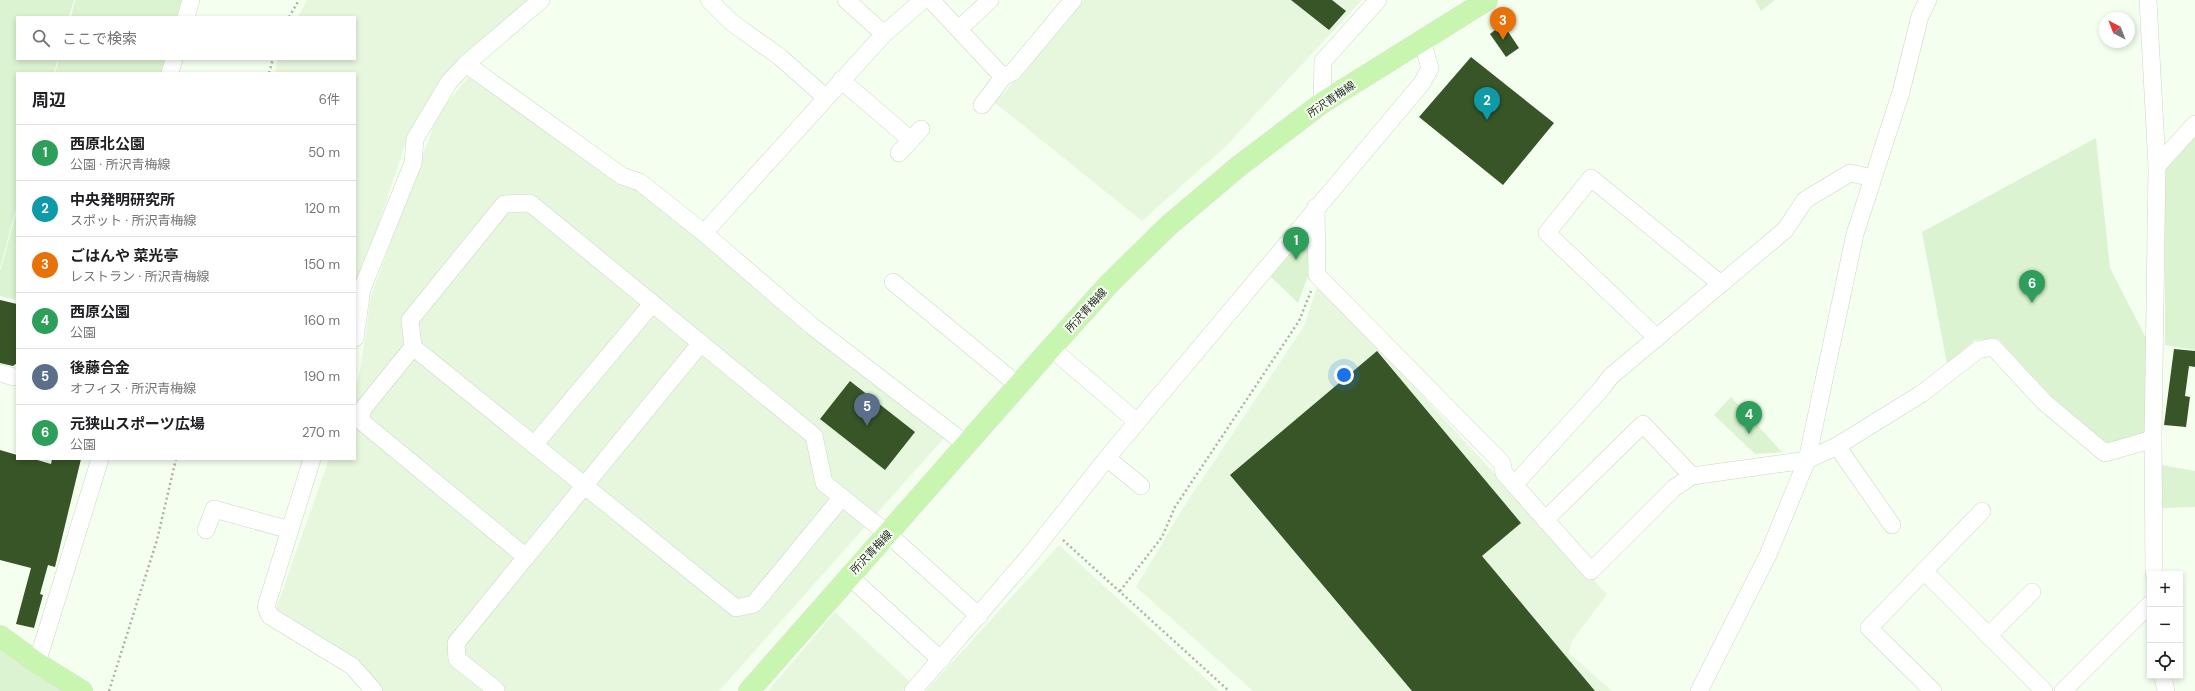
<!DOCTYPE html>
<html lang="ja">
<meta charset="utf-8">
<style>
body{margin:0;font-family:"DM Sans","Noto Sans JP",sans-serif;background:#f6f6f6;color:#202124}
.controls{position:absolute;right:12px;bottom:12px;display:grid;overflow:hidden;border-radius:0px;box-shadow:0 2px 6px #0003}
.controls button{width:36px;height:36px;display:grid;place-items:center;padding:0;border:0;border-bottom:1px solid #e0e0e0;background:#fff;color:#202124;font:20px sans-serif}
.compass{position:absolute;left:2099px;top:12px;width:36px;height:36px;border-radius:50%;background:#fff;box-shadow:0 2px 6px #0003;rotate:318deg}
.you{position:absolute;left:1344px;top:375px;width:14px;height:14px;margin:-10px;border:3px solid #fff;border-radius:50%;background:#1a73e8;box-shadow:0 0 0 6px #1a73e833}
.badge{display:grid;place-items:center;width:26px;height:26px;border-radius:50%;background:#387203;color:#fff;font-size:13px;font-weight:700}
.pin{position:absolute;translate:-50% -33px;filter:drop-shadow(0 1px 2px #0008)}
.pin::after{content:'';position:absolute;top:21px;width:14px;height:12px;background:inherit;clip-path:polygon(0 0,100% 0,50% 100%)}
.list{margin:0;padding:0;list-style:none}
h2{display:flex;justify-content:space-between;align-items:center;height:52px;margin:0;padding:0 16px;font-size:17px}
h2 small{font-size:13px;font-weight:400;color:#757577}
.list li{display:grid;grid-template-columns:26px 1fr auto;gap:12px;align-items:center;box-sizing:border-box;height:56px;padding:0 16px;border-top:1px solid #e0e0e0}
.list b{display:block;font-size:15px;white-space:nowrap}
.list p{margin:0;font-size:13px;white-space:nowrap;color:#757577}
.list em{font-size:13px;font-style:normal;color:#757577}
.icon{flex:none;width:22px;height:22px;fill:none;stroke:currentColor;stroke-width:2;stroke-linecap:round;stroke-linejoin:round}
.map{position:relative;flex:none;width:2195px;height:691px;overflow:hidden}
.search{position:absolute;background:#fff;box-shadow:0 2px 6px #0003;left:16px;top:16px;width:340px;height:44px;display:flex;align-items:center;gap:10px;box-sizing:border-box;padding:0 14px;border-radius:0px;color:#757577;font-size:15px}
.panel{position:absolute;background:#fff;box-shadow:0 2px 6px #0003;left:16px;top:72px;width:340px;height:388px;border-radius:0px}
.map>svg:first-child{display:block}
.built{fill:#e6f7de}
.green{fill:#dcf3d1}
.building{fill:#375527}
.lines{fill:none;stroke-linecap:round;stroke-linejoin:round}
.minor-casing{stroke:#cbd7c5;stroke-width:18}
.major-casing{stroke:#e1e2e1;stroke-width:22}
.path{stroke:#abb2a6;stroke-width:2.5;stroke-dasharray:2 3;stroke-linecap:butt}
.minor{stroke:#fff;stroke-width:17}
.major{stroke:#c8f5af;stroke-width:21}
.labels{text-anchor:middle;stroke-width:4;stroke-linejoin:round;paint-order:stroke}
.street-label{font-size:11px;fill:#292d26;stroke:#f5fff0}
</style>
<div class="map">
<svg width="2195" height="691" viewBox="0 0 2195 691">
<rect width="100%" height="100%" fill="#f5fff0"/>
<g class="built">
<path d="M307,0h229l-128,136 -47,141 -5,6 -1,-210h-80l3,-14h77v-42h-57z"/>
<path d="M1084,0h278l-137,147 -83,74 -147,-118z"/>
<path d="M470,75l167,113 307,250 -225,253h-336l-25,-30 -82,-52 53,-150h26v-73l5,-15 11,-75 67,-182z"/>
<path d="M1318,284l289,310 -35,47 -3,12 43,38h-359l-117,-104 47,-79 121,-182z"/>
<path d="M1059,545l160,146h-293z"/>
<path d="M835,612l76,71 -8,8h-135z"/>
</g>
<g class="green">
<path d="M0,0h74l-5,17h-52v42h41l-4,14h-37v133l-17,62z"/>
<path d="M75,0h108l-5,17h-107z"/>
<path d="M1755,0h20l-14,11z"/>
<path d="M59,59h107l-4,14h-107z"/>
<path d="M2195,134v216l-30,-5v-177z"/>
<path d="M2096,138l14,130 38,74 -2,93 -40,8 -56,-48 -52,-56 -23,1 -28,24 -25,-132z"/>
<path d="M17,210v90l-17,-4v-25z"/>
<path d="M1298,240l13,5 -3,31 -10,27 -29,-28z"/>
<path d="M1731,397l51,55 -27,2 -41,-39z"/>
<path d="M2162,465l33,6v36l-33,1z"/>
<path d="M0,648l63,43h-63z"/>
</g>
<g class="building">
<path d="M1291,0h41l14,11 -17,19z"/>
<path d="M1503,24l16,24 -13,9 -16,-23z"/>
<path d="M1471,57l83,66 -51,62 -84,-68z"/>
<path d="M0,300l17,4v59l-4,3 -13,-3z"/>
<path d="M2174,349l21,2v16l-6,-1 -4,30 5,1 -4,30 -22,-2z"/>
<path d="M1377,351l144,172 -39,33 113,135h-183l-182,-216z"/>
<path d="M850,381l65,51 -30,38 -65,-51z"/>
<path d="M0,450l17,5v4h17l17,5 1,-5h29l-26,108 -7,-2 -8,29 3,1 -9,33 -18,-4 15,-56 -31,-8z"/>
</g>
<g class="lines">
<defs>
<g id="minor">
<path d="M709,0l22,22 49,35 45,40"/>
<path d="M846,0l38,34"/>
<path d="M931,0l72,77"/>
<path d="M2148,0l9,166 -4,273 1,135"/>
<path d="M186,17l5,-17"/>
<path d="M959,29l31,-29"/>
<path d="M466,64l156,112 18,6 64,51 108,93 155,119"/>
<path d="M170,73l4,-14"/>
<path d="M841,80l70,60"/>
<path d="M1322,103l1,-42 55,-61"/>
<path d="M982,105l21,-28 10,-5 60,-72"/>
<path d="M899,153l22,-24"/>
<path d="M2157,166l38,-42"/>
<path d="M1316,207l1,68 185,188 2,10 87,98 83,-83 18,-12 115,-16 30,-14 84,-52 57,-44 15,-3 51,55 61,51 48,-14"/>
<path d="M704,233l180,-199 39,-34"/>
<path d="M893,282l126,104"/>
<path d="M355,338l7,-49 51,-126 2,-24 34,-57 17,-18 75,-64"/>
<path d="M1657,338l-110,-105 44,-55 130,106"/>
<path d="M413,347l323,261 18,-4 88,-107"/>
<path d="M1051,348l86,74"/>
<path d="M0,373l14,4"/>
<path d="M534,445l118,-141"/>
<path d="M1837,446l55,79"/>
<path d="M1107,458l34,28"/>
<path d="M312,459l-46,148 4,9 82,50 22,25"/>
<path d="M1514,485l89,-98 7,-10 175,-147 20,-30 45,-27 23,5"/>
<path d="M1545,520l98,-96 49,52"/>
<path d="M206,530l8,-21 76,21"/>
<path d="M526,557l175,-214"/>
<path d="M1924,571l120,120"/>
<path d="M849,576l92,84"/>
<path d="M1988,636l44,-44"/>
<path d="M37,663l63,-204"/>
<path d="M2163,676l3,15"/>
<path d="M496,690l-39,-31 -1,-16 70,-86 -165,-136 1,-11 51,-63 -3,-27 94,-116 26,-1 284,233 10,47 64,51 91,82"/>
<path d="M913,691l118,-137 76,-96 315,-375 8,-15 -8,-27"/>
<path d="M1699,691l69,-136 39,-95 48,-226 46,-142 19,-76 8,-16"/>
<path d="M1933,691l-64,-63 113,-117"/>
<path d="M2063,691l87,-87"/>
</g>
<g id="major">
<path d="M0,636l37,27 45,28"/>
<path d="M749,691l302,-343 59,-65 58,-57 71,-60 83,-63 165,-103"/>
</g>
</defs>
<use href="#minor" class="minor-casing"/>
<use href="#major" class="major-casing"/>
<g class="path">
<path d="M289,17l10,-17"/>
<path d="M269,73l4,-14"/>
<path d="M1063,540l166,151"/>
<path d="M1120,591l42,-54 13,-30 124,-186 12,-30"/>
<path d="M109,691l48,-151 19,-81"/>
</g>
<use href="#minor" class="minor"/>
<use href="#major" class="major"/>
</g>
<g class="labels">
<g class="street-label">
<text transform="translate(1331 99) rotate(-34)" y="4">所沢青梅線</text>
<text transform="translate(1086 310) rotate(-48)" y="4">所沢青梅線</text>
<text transform="translate(871 552) rotate(-47)" y="4">所沢青梅線</text>
</g>
</g>
</svg>
<div class="controls">
<button>+</button>
<button>−</button>
<button><svg class="icon" aria-label="locate" viewBox="0 0 24 24"><circle cx="12" cy="12" r="6"/><path d="M12 2v4M12 18v4M2 12h4M18 12h4"/></svg></button>
</div>
<svg class="compass" viewBox="-18 -18 36 36"><path d="M0-13l5 13h-10z" fill="#e53935"/><path d="M0 13l5-13h-10z" fill="#757577"/></svg>
<div class="you"></div>
<div class="pin badge" style="left:1296px;top:260px;background:#2e9e5b">1</div>
<div class="pin badge" style="left:1487px;top:120px;background:#0f9aa8">2</div>
<div class="pin badge" style="left:1503px;top:40px;background:#e8710a">3</div>
<div class="pin badge" style="left:1749px;top:434px;background:#2e9e5b">4</div>
<div class="pin badge" style="left:867px;top:426px;background:#5c6f8a">5</div>
<div class="pin badge" style="left:2032px;top:303px;background:#2e9e5b">6</div>
<div class="search"><svg class="icon" aria-label="search" viewBox="0 0 24 24"><circle cx="10" cy="10" r="6"/><path d="M15 15l6 6"/></svg>ここで検索</div>
<section class="panel">
<h2>周辺<small>6件</small></h2>
<ul class="list">
<li><span class="badge" style="background:#2e9e5b">1</span><div><b>西原北公園</b><p>公園 · 所沢青梅線</p></div><em>50 m</em></li>
<li><span class="badge" style="background:#0f9aa8">2</span><div><b>中央発明研究所</b><p>スポット · 所沢青梅線</p></div><em>120 m</em></li>
<li><span class="badge" style="background:#e8710a">3</span><div><b>ごはんや 菜光亭</b><p>レストラン · 所沢青梅線</p></div><em>150 m</em></li>
<li><span class="badge" style="background:#2e9e5b">4</span><div><b>西原公園</b><p>公園</p></div><em>160 m</em></li>
<li><span class="badge" style="background:#5c6f8a">5</span><div><b>後藤合金</b><p>オフィス · 所沢青梅線</p></div><em>190 m</em></li>
<li><span class="badge" style="background:#2e9e5b">6</span><div><b>元狭山スポーツ広場</b><p>公園</p></div><em>270 m</em></li>
</ul>
</section>
</div>
